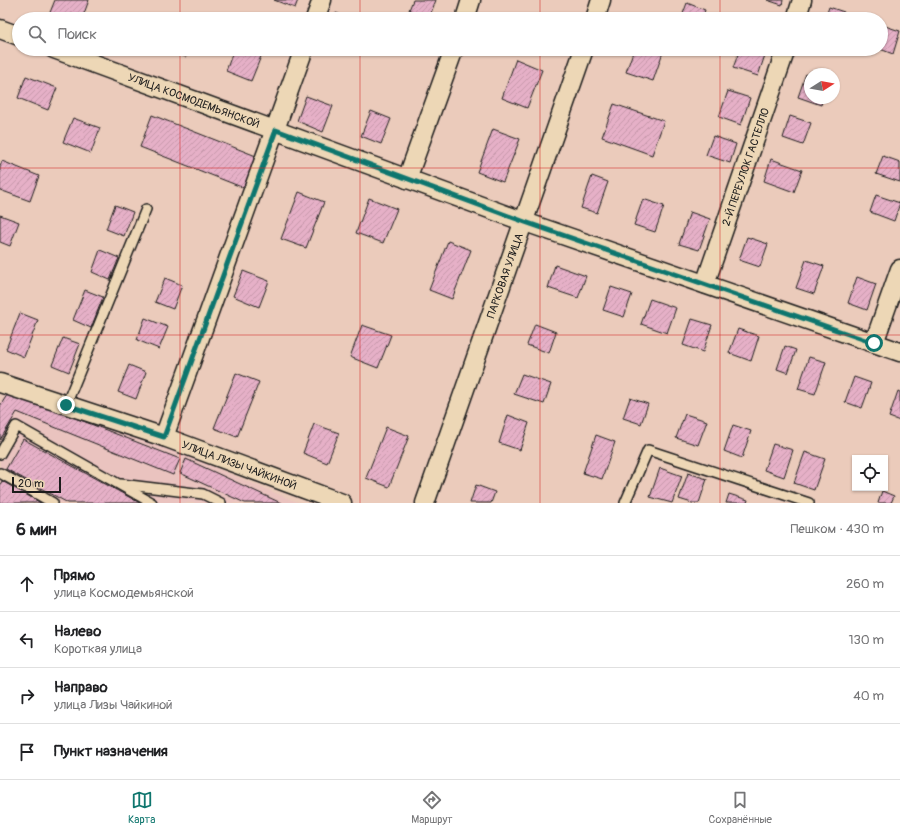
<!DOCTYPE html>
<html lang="ru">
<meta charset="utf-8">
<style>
body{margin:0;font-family:Pangolin,sans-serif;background:#f2f2f2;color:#202124}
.controls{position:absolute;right:12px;bottom:12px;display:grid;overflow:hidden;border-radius:0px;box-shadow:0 1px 3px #0004}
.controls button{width:36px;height:36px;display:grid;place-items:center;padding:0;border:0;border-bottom:1px solid #e0e0e0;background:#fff;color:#202124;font:20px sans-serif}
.compass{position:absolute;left:804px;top:68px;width:36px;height:36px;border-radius:50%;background:#fff;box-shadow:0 1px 3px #0004;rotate:79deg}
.scale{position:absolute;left:12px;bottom:10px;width:49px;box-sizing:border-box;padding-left:4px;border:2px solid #1c1c1c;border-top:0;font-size:11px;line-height:14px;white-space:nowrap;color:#1c1c1c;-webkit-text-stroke:3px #edd7b6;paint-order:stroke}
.stop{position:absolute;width:12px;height:12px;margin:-9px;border:3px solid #0f766e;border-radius:50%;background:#fff}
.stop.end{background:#0f766e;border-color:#fff;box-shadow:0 1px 4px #0008}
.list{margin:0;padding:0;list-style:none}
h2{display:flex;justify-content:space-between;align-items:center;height:52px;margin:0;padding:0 16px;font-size:17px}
h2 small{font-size:13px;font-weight:400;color:#757577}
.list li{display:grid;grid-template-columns:26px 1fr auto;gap:12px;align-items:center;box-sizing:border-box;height:56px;padding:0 16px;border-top:1px solid #e0e0e0}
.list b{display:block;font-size:15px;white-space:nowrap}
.list p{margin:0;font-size:13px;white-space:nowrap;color:#757577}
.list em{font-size:13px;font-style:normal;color:#757577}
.icon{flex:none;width:22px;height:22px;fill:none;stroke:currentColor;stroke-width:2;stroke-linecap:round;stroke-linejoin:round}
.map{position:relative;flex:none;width:900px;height:503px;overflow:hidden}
.search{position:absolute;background:#fff;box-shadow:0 1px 3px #0004;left:12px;right:12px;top:12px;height:44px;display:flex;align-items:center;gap:10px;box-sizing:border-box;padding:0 14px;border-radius:22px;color:#757577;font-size:15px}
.sheet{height:276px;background:#fff}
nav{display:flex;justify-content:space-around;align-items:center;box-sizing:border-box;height:56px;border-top:1px solid #e0e0e0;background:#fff;font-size:11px;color:#757577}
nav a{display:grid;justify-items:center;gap:2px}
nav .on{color:#0f766e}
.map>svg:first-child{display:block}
.built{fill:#eac3bf}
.building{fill:url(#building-hatch);stroke:#1c1c1c}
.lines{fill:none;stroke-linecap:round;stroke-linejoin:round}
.lane-casing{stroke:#1c1c1c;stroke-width:12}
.street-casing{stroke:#1c1c1c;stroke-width:21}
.lane{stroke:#edd7b6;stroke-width:9}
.street{stroke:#edd7b6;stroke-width:18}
.route{stroke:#0f766e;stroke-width:5}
.grid{fill:none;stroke:#d62828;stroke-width:1;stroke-opacity:0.55}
.labels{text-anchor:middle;stroke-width:4;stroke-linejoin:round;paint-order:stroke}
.street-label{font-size:11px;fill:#1c1c1c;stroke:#edd7b6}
</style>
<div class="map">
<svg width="900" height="503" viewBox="0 0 900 503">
<defs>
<pattern id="building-hatch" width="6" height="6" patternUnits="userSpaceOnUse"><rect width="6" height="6" fill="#e6b0c7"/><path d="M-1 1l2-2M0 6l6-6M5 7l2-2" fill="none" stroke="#c597aa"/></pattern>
</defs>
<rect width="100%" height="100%" fill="#ebcbbb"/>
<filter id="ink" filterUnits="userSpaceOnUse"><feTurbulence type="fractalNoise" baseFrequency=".025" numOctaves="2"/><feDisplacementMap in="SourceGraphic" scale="8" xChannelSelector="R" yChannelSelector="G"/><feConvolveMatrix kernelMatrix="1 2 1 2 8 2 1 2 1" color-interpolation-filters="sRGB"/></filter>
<g filter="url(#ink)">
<path class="built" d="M7,390l176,64 116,49h-299v-101z"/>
<g class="building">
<path d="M55,0h34l-7,19h-24l-9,-4z"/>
<path d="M274,0h24l-3,8z"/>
<path d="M413,0h23l-7,18 -20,-8z"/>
<path d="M767,0h16l-1,5z"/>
<path d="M687,3l18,7 -3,9h-21z"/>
<path d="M829,7l15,5 -2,7h-17z"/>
<path d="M336,13l16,6h-18z"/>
<path d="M885,26l15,5 -7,23 -13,-5 1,-10z"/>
<path d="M165,49h24l-3,8z"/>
<path d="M234,49h30l-13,32 -25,-10z"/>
<path d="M634,49h22l7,3 -10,29 -27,-9z"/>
<path d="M740,49h9l16,6 -7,21 -25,-8z"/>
<path d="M516,59l26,11 -15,38 -25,-10z"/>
<path d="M806,74l4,2v22h13l-2,7 -23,-8z"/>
<path d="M26,76l31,12 -9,22 -30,-12z"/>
<path d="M728,91l22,7 -9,27 -22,-8z"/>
<path d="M306,96l27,10 -10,26 -26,-11z"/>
<path d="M614,104l50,17 -12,34 -50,-18z"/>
<path d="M371,111l20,8 -10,25 -20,-8z"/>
<path d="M152,115l104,41 -12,32 -104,-41z"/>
<path d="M790,116l21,7 -8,22 -20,-7z"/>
<path d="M73,118l27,10 -9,25 -28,-11z"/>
<path d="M493,129l27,10 -17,43 -26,-10z"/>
<path d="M713,136l23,8 -6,19 -24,-8z"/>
<path d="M883,156l17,6v20l-24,-8z"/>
<path d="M771,159l31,11 -8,22 -30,-11z"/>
<path d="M2,161l37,15 -9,25 -30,-11v-23z"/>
<path d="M592,176l16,6 -11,31 -16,-5z"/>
<path d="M299,192l25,10 -18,46 -25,-9z"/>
<path d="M876,195l24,8 -6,18 -24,-9z"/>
<path d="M369,198l28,11 -14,34 -27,-10z"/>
<path d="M643,199l21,7 -9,26 -21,-7z"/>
<path d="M115,205l18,7 -9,24 -18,-7z"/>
<path d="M690,212l20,7 -11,31 -20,-6z"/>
<path d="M0,215l19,7 -9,24 -10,-4z"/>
<path d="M747,237l21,7 -8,23 -21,-7z"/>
<path d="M448,241l23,9 -19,49 -23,-9z"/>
<path d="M100,250l19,8 -9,22 -18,-8z"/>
<path d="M806,260l18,6 -10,28 -18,-6z"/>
<path d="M555,265l31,11 -8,22 -30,-10z"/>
<path d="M243,271l26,10 -10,26 -26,-11z"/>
<path d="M857,277l19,7 -9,26 -19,-7z"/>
<path d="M165,278l17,7 -9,24 -18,-7z"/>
<path d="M611,287l21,7 -8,23 -21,-7z"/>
<path d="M85,290l18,7 -12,31 -18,-8z"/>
<path d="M650,299l26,9 -9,25 -26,-9z"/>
<path d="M20,313l18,7 -14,37 -18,-8z"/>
<path d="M145,318l23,9 -9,22 -22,-9z"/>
<path d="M692,319l20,6 -9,27 -20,-7z"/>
<path d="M535,324l21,8 -7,21 -22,-8z"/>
<path d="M362,325l29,10 -13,33 -28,-11z"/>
<path d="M738,329l21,7 -8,25 -22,-8z"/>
<path d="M63,338l17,6 -11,28 -17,-7z"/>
<path d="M785,346l11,4 -8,23 -11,-4z"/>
<path d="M809,357l17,5 -11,32 -17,-5z"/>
<path d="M129,365l17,7 -10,27 -18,-7z"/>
<path d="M236,373l23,9 -22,55 -23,-9z"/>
<path d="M522,374l29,10 -7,20 -30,-10z"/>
<path d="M854,377l17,6 -9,25 -17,-6z"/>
<path d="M898,391l2,1v29l-11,-4z"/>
<path d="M9,392l171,67 -7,16 -156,-63 -17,28v-34z"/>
<path d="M630,398l18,6 -7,20 -18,-6z"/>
<path d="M685,414l22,7 -9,24 -22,-7z"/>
<path d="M508,415l21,8 -9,27 -21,-7z"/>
<path d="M314,424l25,9 -12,30 -24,-10z"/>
<path d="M733,425l18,6 -9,27 -18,-7z"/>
<path d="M386,427l23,9 -20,51 -23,-9z"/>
<path d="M596,435l19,7 -13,37 -19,-6z"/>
<path d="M23,439l117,64h-72l-62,-34z"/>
<path d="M773,444l20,6 -9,27 -20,-7z"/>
<path d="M805,452l20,7 -11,31 -20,-7z"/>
<path d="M186,459l95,44h-36l-65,-30z"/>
<path d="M660,468l22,8 -10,27 -22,-6z"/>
<path d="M688,473l19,6 -8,24h-7l-13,-4z"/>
<path d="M2,481l39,22h-41v-18z"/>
<path d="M476,485l19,7 -4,11h-21z"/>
<path d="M882,491l12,5 -3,7h-13z"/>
<path d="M729,494l19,6 -1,3h-21z"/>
</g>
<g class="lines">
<defs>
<g id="lane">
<path d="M66,405l80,-196"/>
<path d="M0,454l16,-28 136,77"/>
<path d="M0,473l53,30"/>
<path d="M121,484l82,10 18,9"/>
<path d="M625,503l23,-53 161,53"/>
</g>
<g id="street">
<path d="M315,19l7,-19"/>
<path d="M465,19l6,-19"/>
<path d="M595,19l6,-19"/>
<path d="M796,19l6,-19"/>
<path d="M0,29l19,7"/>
<path id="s1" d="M54,49l471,173 375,130"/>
<path d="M407,179l47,-130"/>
<path id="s2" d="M705,284l81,-235"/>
<path d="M874,343l26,-74"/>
<path id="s3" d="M0,383l164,54 178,66"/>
<path d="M164,437l140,-388"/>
<path id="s4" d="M425,503l159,-454"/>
</g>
</defs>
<use href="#lane" class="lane-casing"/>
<use href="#street" class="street-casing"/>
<use href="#lane" class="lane"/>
<use href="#street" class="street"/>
</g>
</g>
<g class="lines" filter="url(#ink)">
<path class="route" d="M66,405l98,32 112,-307 249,92 349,121"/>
</g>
<path class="grid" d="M180,0v19M360,0v19M540,0v19M720,0v19M180,49v454M360,49v454M540,49v454M720,49v454M0,168h900M0,335h900"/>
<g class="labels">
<g class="street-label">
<text dy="4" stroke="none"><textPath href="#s1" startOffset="149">УЛИЦА КОСМОДЕМЬЯНСКОЙ</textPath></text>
<text dy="4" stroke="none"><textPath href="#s2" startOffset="124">2-Й ПЕРЕУЛОК ГАСТЕЛЛО</textPath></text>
<text dy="4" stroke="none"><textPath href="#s4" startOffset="241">ПАРКОВАЯ УЛИЦА</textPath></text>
<text dy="4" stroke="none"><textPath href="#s3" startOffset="253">УЛИЦА ЛИЗЫ ЧАЙКИНОЙ</textPath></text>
</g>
</g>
</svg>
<div class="controls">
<button><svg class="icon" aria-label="locate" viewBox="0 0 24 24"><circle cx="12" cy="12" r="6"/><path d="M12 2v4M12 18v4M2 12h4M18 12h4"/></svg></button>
</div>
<svg class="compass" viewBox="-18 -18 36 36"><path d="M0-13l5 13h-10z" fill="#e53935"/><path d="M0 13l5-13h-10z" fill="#757577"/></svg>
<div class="scale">20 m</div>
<div class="stop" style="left:874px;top:343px"></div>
<div class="stop end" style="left:66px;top:405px"></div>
<div class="search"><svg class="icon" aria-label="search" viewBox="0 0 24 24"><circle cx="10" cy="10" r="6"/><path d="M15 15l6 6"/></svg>Поиск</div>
</div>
<section class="sheet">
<h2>6 мин<small>Пешком · 430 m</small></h2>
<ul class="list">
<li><svg class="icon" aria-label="ahead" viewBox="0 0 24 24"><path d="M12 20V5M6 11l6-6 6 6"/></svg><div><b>Прямо</b><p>улица Космодемьянской</p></div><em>260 m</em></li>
<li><svg class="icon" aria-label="left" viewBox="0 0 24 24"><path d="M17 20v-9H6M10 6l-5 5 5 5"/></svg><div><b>Налево</b><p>Короткая улица</p></div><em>130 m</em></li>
<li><svg class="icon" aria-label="right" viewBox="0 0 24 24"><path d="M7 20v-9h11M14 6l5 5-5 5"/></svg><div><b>Направо</b><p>улица Лизы Чайкиной</p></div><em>40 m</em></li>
<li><svg class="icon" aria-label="arrive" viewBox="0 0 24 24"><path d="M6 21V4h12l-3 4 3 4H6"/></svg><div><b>Пункт назначения</b></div></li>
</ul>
</section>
<nav>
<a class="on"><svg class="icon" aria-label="map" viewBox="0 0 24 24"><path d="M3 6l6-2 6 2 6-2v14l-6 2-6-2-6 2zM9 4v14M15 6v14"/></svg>Карта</a>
<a><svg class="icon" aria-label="directions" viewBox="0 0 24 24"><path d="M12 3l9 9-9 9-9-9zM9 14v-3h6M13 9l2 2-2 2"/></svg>Маршрут</a>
<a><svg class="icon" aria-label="saved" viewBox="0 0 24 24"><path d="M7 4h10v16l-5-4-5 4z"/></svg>Сохранённые</a>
</nav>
